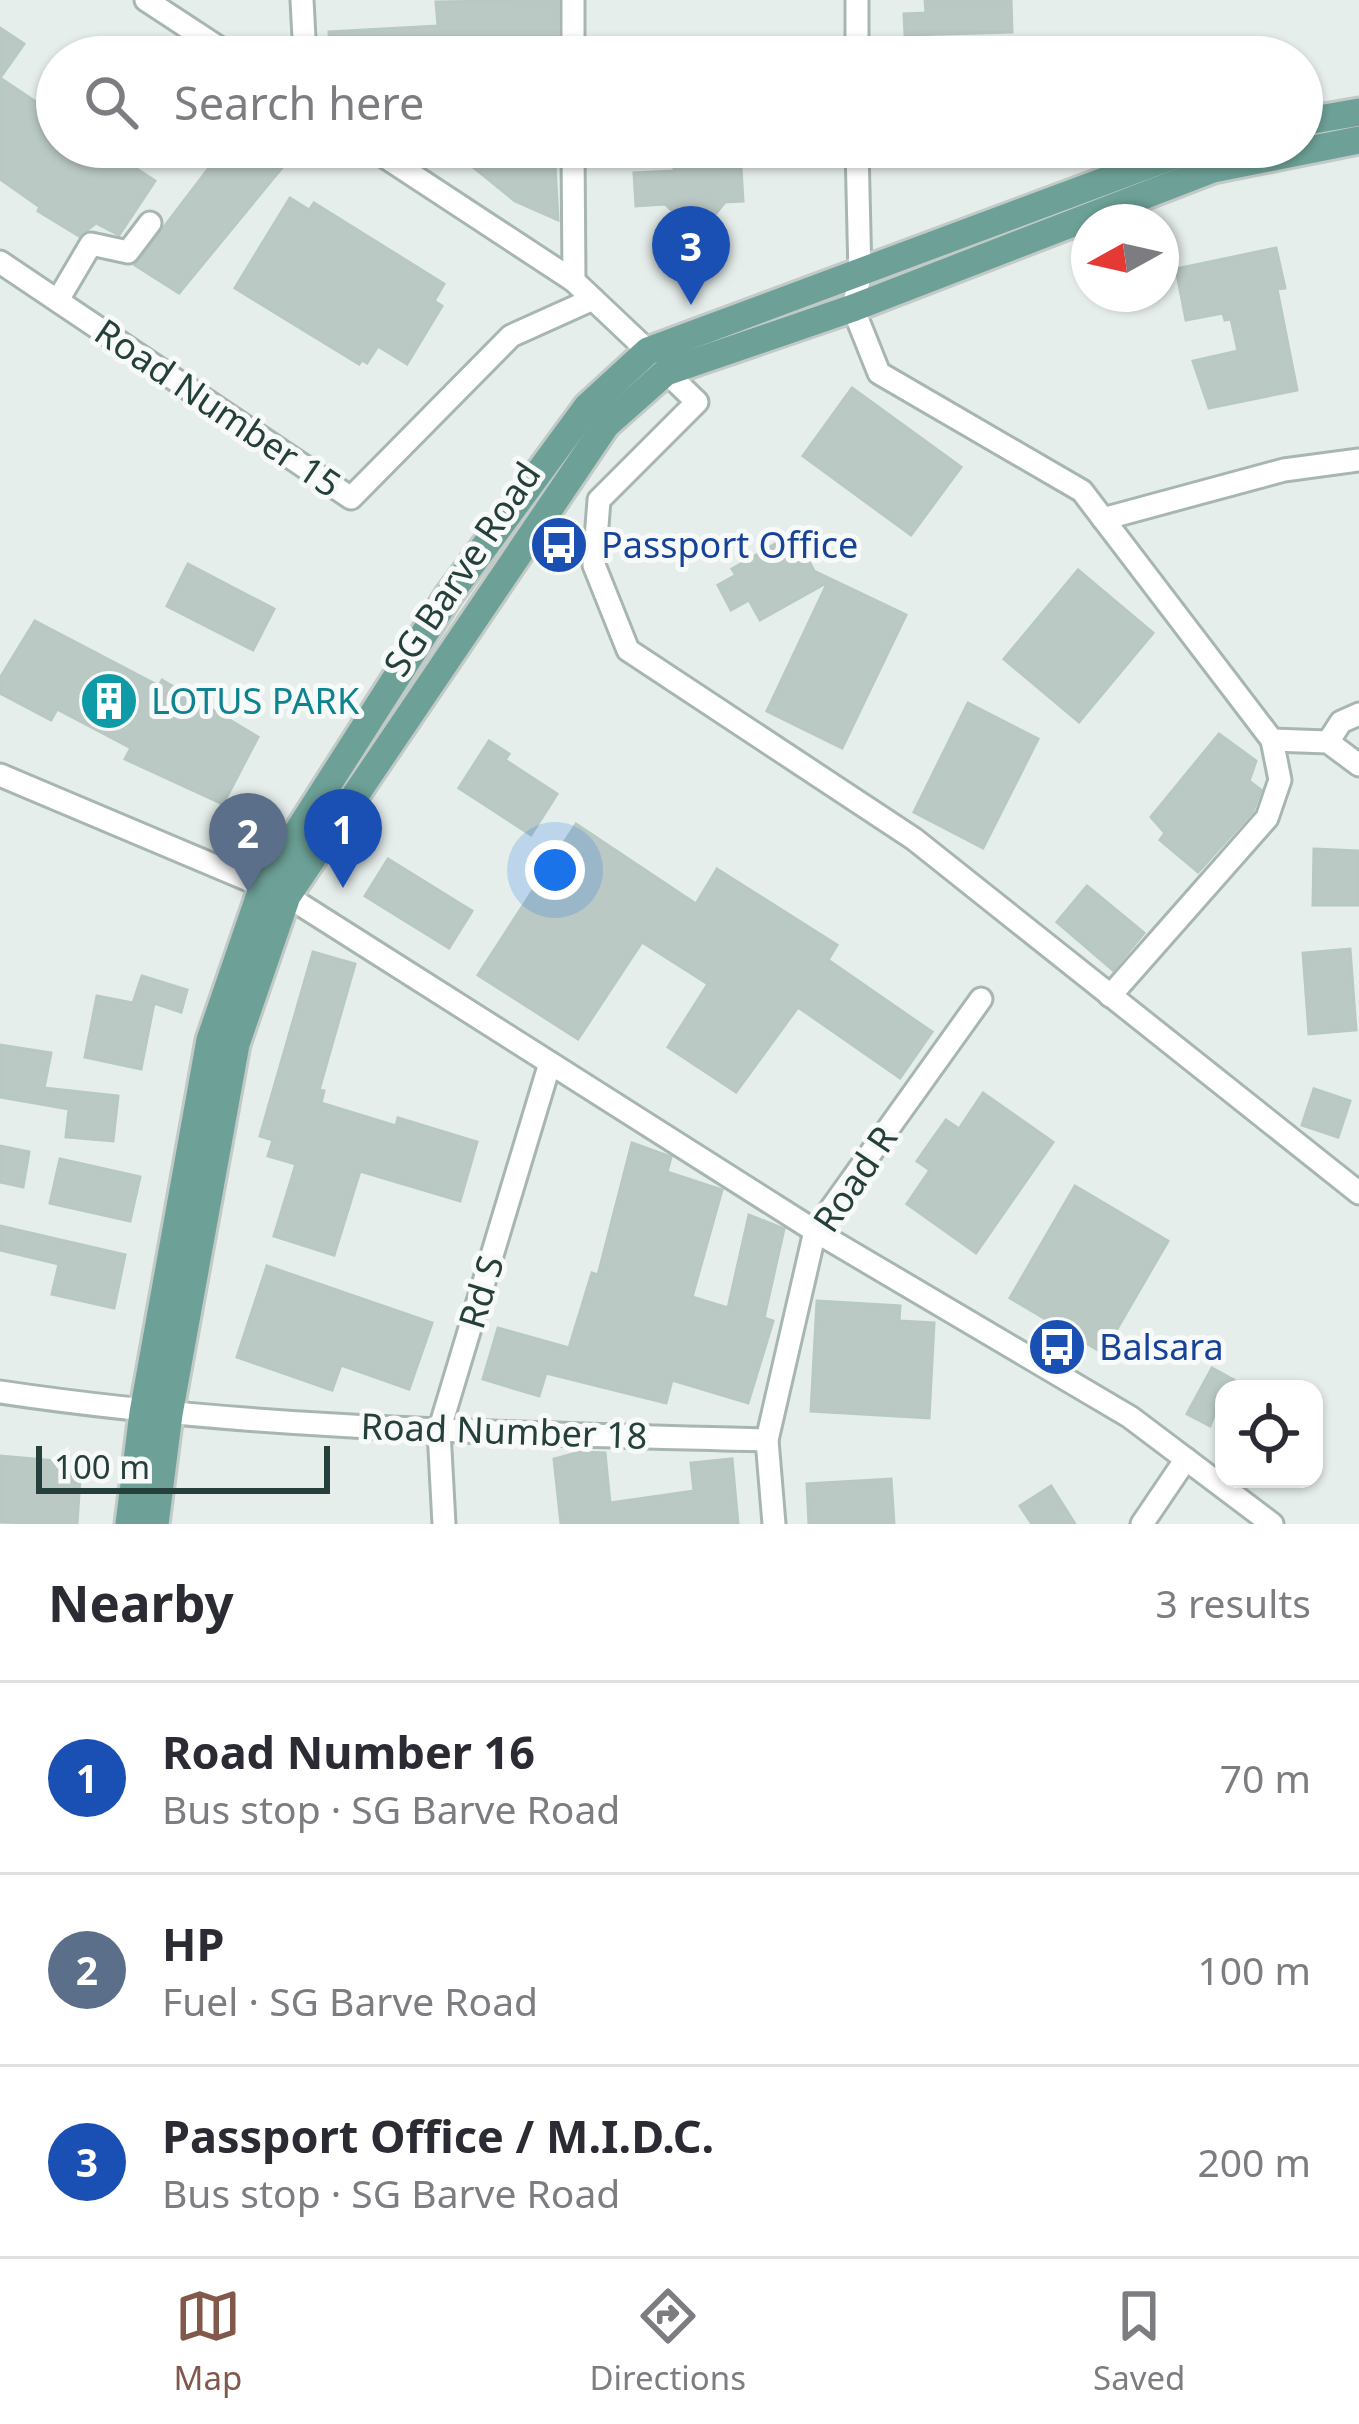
<!DOCTYPE html>
<meta charset="utf-8">
<style>
body{margin:0;font-family:"Noto Sans",sans-serif;background:#f2f2f3;color:#2b2b33}
.controls{position:absolute;right:36px;bottom:36px;display:grid;overflow:hidden;border-radius:24px;box-shadow:0 3px 9px #0004}
.controls button{width:108px;height:108px;display:grid;place-items:center;padding:0;border:0;border-bottom:3px solid #e1e1e2;background:#fff;color:#2b2b33;font:60px sans-serif}
.compass{position:absolute;left:1071px;top:204px;width:108px;height:108px;border-radius:50%;background:#fff;box-shadow:0 3px 9px #0004;rotate:262deg}
.scale{position:absolute;left:36px;bottom:30px;width:294px;box-sizing:border-box;padding-left:12px;border:6px solid #25403a;border-top:0;font-size:33px;line-height:42px;white-space:nowrap;color:#25403a;-webkit-text-stroke:9px #f7faf9;paint-order:stroke}
.you{position:absolute;left:555px;top:870px;width:42px;height:42px;margin:-30px;border:9px solid #fff;border-radius:50%;background:#1a73e8;box-shadow:0 0 0 18px #1a73e833}
.badge{display:grid;place-items:center;width:78px;height:78px;border-radius:50%;background:#82584a;color:#fff;font-size:39px;font-weight:700}
.pin{position:absolute;translate:-50% -99px;filter:drop-shadow(0 3px 6px #0008)}
.pin::after{content:'';position:absolute;top:63px;width:42px;height:36px;background:inherit;clip-path:polygon(0 0,100% 0,50% 100%)}
.list{margin:0;padding:0;list-style:none}
h2{display:flex;justify-content:space-between;align-items:center;height:156px;margin:0;padding:0 48px;font-size:51px}
h2 small{font-size:39px;font-weight:400;color:#7c7c81}
.list li{display:grid;grid-template-columns:78px 1fr auto;gap:36px;align-items:center;box-sizing:border-box;height:192px;padding:0 48px;border-top:3px solid #e1e1e2}
.list b{display:block;font-size:45px;white-space:nowrap}
.list p{margin:0;font-size:39px;white-space:nowrap;color:#7c7c81}
.list em{font-size:39px;font-style:normal;color:#7c7c81}
.icon{flex:none;width:66px;height:66px;fill:none;stroke:currentColor;stroke-width:2;stroke-linecap:round;stroke-linejoin:round}
.map{position:relative;flex:none;width:1359px;height:1524px;overflow:hidden}
.search{position:absolute;background:#fff;box-shadow:0 3px 9px #0004;left:36px;right:36px;top:36px;height:132px;display:flex;align-items:center;gap:30px;box-sizing:border-box;padding:0 42px;border-radius:66px;color:#7c7c81;font-size:45px}
.sheet{height:732px;background:#fff}
nav{display:flex;justify-content:space-around;align-items:center;box-sizing:border-box;height:168px;border-top:3px solid #e1e1e2;background:#fff;font-size:33px;color:#7c7c81}
nav a{display:grid;justify-items:center;gap:6px}
nav .on{color:#82584a}
.map>svg:first-child{display:block}
.building{fill:#bbc9c4;stroke:#b8c8c2;stroke-width:3}
.lines{fill:none;stroke-linecap:round;stroke-linejoin:round}
.minor-casing{stroke:#a8b6b2;stroke-width:27}
.major-casing{stroke:#c2cac8;stroke-width:33}
.minor{stroke:#fff;stroke-width:21}
.major{stroke:#6da197;stroke-width:27}
.labels{text-anchor:middle;stroke-width:10;stroke-linejoin:round;paint-order:stroke}
.street-label{font-size:36px;fill:#25403a;stroke:#f7faf9}
.transit-label{font-size:36px;fill:#164399;stroke:#f7faf9;text-anchor:start}
.culture-label{font-size:36px;fill:#0d838f;stroke:#f7faf9;text-anchor:start}
</style>
<div class="map">
<svg width="1359" height="1524" viewBox="0 0 1359 1524">
<rect width="100%" height="100%" fill="#e6eeeb"/>
<g class="building">
<path d="M558,0v43l-125,6 1,8h-104l-1,-25 109,-6 -2,-24z"/>
<path d="M925,0h86l1,32 -107,3 -1,-21 22,-1z"/>
<path d="M0,28l24,16 -24,34 57,38v31h46l52,34 -36,54 -23,-12 -17,13 -41,-25 2,-4 -40,-28z"/>
<path d="M225,147h74l-120,146 -44,-28z"/>
<path d="M463,147h91l4,73 -43,-19 -43,-35h-8z"/>
<path d="M673,147h35l1,10 15,12 17,-1 2,33 -18,1 -13,16v20l-11,1v8l-23,2 -2,-35 -11,-10 -29,2 -2,-33 40,-2z"/>
<path d="M290,198l19,12 5,-7 130,81 -10,17 8,5 -35,58 -29,-18 -11,17 -5,-3 -3,4 -124,-76z"/>
<path d="M1276,248l9,40 -8,1 20,101 -88,18 -16,-47 45,-10 -7,-32 -6,1 -2,-7 -37,7 -10,-51z"/>
<path d="M852,388l109,79 -50,68 -108,-79z"/>
<path d="M775,544l8,15 19,-11 12,23 92,44 -64,133 -75,-37 61,-129 -68,38 -11,-20 -18,10 -13,-25 18,-10 -4,-6z"/>
<path d="M188,564l86,45 -21,41 -86,-44z"/>
<path d="M1078,570l75,63 -74,89 -75,-63z"/>
<path d="M35,621l124,65 3,-6 96,57 -35,67 -98,-45 6,-11 -74,-39 -6,11 -51,-27v-15z"/>
<path d="M968,703l70,36 -55,109 -69,-36z"/>
<path d="M1219,734l37,27 -7,20 12,9 -8,21 -55,61 -38,-32 5,-7 -14,-16z"/>
<path d="M489,741l20,13 -4,6 52,34 -26,41 -72,-47z"/>
<path d="M576,824l120,80 21,-35 120,76 -9,15 104,72 -32,46 -102,-71 -62,85 -68,-45 40,-63 -66,-42 -64,97 -100,-64z"/>
<path d="M1314,849l45,2v54h-46z"/>
<path d="M388,859l84,52 -23,37 -84,-52z"/>
<path d="M1087,886l57,47 -31,37 -56,-48z"/>
<path d="M1350,949l6,81 -47,4 -6,-81z"/>
<path d="M313,952l42,12 -36,126 5,1 -3,12 75,23 2,-8 79,24 -17,59 -100,-30 -26,84 -60,-19 22,-72 -28,-8 5,-16 -13,-4z"/>
<path d="M142,976l45,14 -6,22 -27,-9 -13,66 -56,-12 12,-61 36,7z"/>
<path d="M0,1045l51,8 -7,35 74,8 -5,45 -47,-4 3,-28 -69,-12z"/>
<path d="M1314,1089l36,12 -12,36 -36,-12z"/>
<path d="M983,1093l70,49 -77,111 -69,-49 23,-34 -13,-9 14,-20 15,-21 13,9z"/>
<path d="M632,1143l39,14 -4,15 55,18 -30,107 36,11 21,-93 35,14 -20,89 9,3 -25,82 -76,-23 -6,23 -120,-30 -7,23 -56,-17 15,-51 71,20 23,-75 6,2z"/>
<path d="M0,1146l29,6 -6,35 -23,-5z"/>
<path d="M60,1159l80,18 -10,44 -80,-18z"/>
<path d="M1075,1186l93,55 -65,112 -93,-55z"/>
<path d="M0,1226l125,29 -11,53 -62,-14 7,-30 -59,-14z"/>
<path d="M267,1266l165,57 -23,66 -68,-24 -9,25 -95,-33z"/>
<path d="M817,1301l83,5 -1,15 35,2 -5,95 -118,-7z"/>
<path d="M1212,1368l22,12 -10,9 -14,37 -23,-12z"/>
<path d="M580,1452l25,1 5,50 84,-12 -3,-28 41,-4 6,65h-177l-7,-65z"/>
<path d="M0,1456l81,7 -4,61 -77,-2z"/>
<path d="M891,1479l3,45h-85l-2,-40z"/>
<path d="M1051,1486l24,38h-43l-12,-18z"/>
</g>
<g class="lines">
<defs>
<g id="minor">
<path d="M146,0l87,57"/>
<path d="M302,0l3,57"/>
<path d="M573,57v-57"/>
<path d="M857,57v-57"/>
<path d="M370,147l204,134 74,70"/>
<path d="M573,147l1,134"/>
<path d="M857,147l3,129 -7,32 26,65 203,118 190,249 8,40 -13,38 -157,178"/>
<path d="M0,262l351,236 160,-162 82,-37"/>
<path d="M58,300l33,-56 37,8 22,-29"/>
<path d="M666,372l31,30 -98,98 -5,65 34,85 286,189 445,354"/>
<path d="M1103,519l181,-49 75,-10"/>
<path d="M1272,740l56,2 31,23"/>
<path d="M1328,742l13,-20 18,-8"/>
<path d="M0,775l263,111"/>
<path d="M287,896l528,335 315,186 142,107"/>
<path d="M0,1392c254,38 510,41 767,48"/>
<path d="M444,1524l-5,-93 111,-368"/>
<path d="M774,1524l-7,-84 48,-209 166,-232"/>
<path d="M1142,1524l44,-65"/>
</g>
<g id="major">
<path d="M1302,122l57,-10"/>
<path d="M129,1524l14,-111 67,-373 53,-154 186,-291 138,-188 61,-56 548,-204"/>
<path d="M155,1524l14,-110 67,-370 51,-148 319,-471 60,-53 187,-64 360,-139 146,-29"/>
</g>
</defs>
<use href="#minor" class="minor-casing"/>
<use href="#major" class="major-casing"/>
<use href="#minor" class="minor"/>
<use href="#major" class="major"/>
</g>
<defs>
<symbol id="bus-disc" viewBox="-11 -11 22 22"><circle r="9.5" fill="#1a4fb4" stroke="#f7faf9"/><path d="M-5-6H5V4H4V6H2V4H-2V6H-4V4H-5ZM-3.5-4V0h7V-4ZM-3.5 1.2v1.5H-2V1.2ZM2 1.2v1.5H3.5V1.2Z" fill="#fff"/></symbol>
<symbol id="building-disc" viewBox="-11 -11 22 22"><circle r="9.5" fill="#0f9aa8" stroke="#f7faf9"/><path d="M-4-6H4V6H1V3H-1V6H-4ZM-2.5-4.3h1.7v1.8h-1.7ZM.8-4.3h1.7v1.8H.8ZM-2.5-1h1.7V.8h-1.7ZM.8-1h1.7V.8H.8Z" fill="#fff"/></symbol>
</defs>
<g fill-rule="evenodd">
<use href="#bus-disc" x="526" y="512" width="66" height="66"/>
<use href="#building-disc" x="76" y="668" width="66" height="66"/>
<use href="#bus-disc" x="1024" y="1314" width="66" height="66"/>
</g>
<g class="labels">
<g class="street-label">
<text transform="translate(218 408) rotate(34)" y="13">Road Number 15</text>
<text transform="translate(462 569) rotate(-56)" y="13">SG Barve Road</text>
<text transform="translate(855 1179) rotate(-56)" y="13">Road R</text>
<text transform="translate(481 1292) rotate(-73)" y="13">Rd S</text>
<text transform="translate(504 1431) rotate(2)" y="13">Road Number 18</text>
</g>
<g class="transit-label">
<text x="601" y="558">Passport Office</text>
<text x="1099" y="1360">Balsara</text>
</g>
<g class="culture-label">
<text x="151" y="714">LOTUS PARK</text>
</g>
</g>
</svg>
<div class="controls">
<button><svg class="icon" aria-label="locate" viewBox="0 0 24 24"><circle cx="12" cy="12" r="6"/><path d="M12 2v4M12 18v4M2 12h4M18 12h4"/></svg></button>
</div>
<svg class="compass" viewBox="-18 -18 36 36"><path d="M0-13l5 13h-10z" fill="#e53935"/><path d="M0 13l5-13h-10z" fill="#7c7c81"/></svg>
<div class="scale">100 m</div>
<div class="you"></div>
<div class="pin badge" style="left:343px;top:888px;background:#1a4fb4">1</div>
<div class="pin badge" style="left:248px;top:892px;background:#5c6f8a">2</div>
<div class="pin badge" style="left:691px;top:305px;background:#1a4fb4">3</div>
<div class="search"><svg class="icon" aria-label="search" viewBox="0 0 24 24"><circle cx="10" cy="10" r="6"/><path d="M15 15l6 6"/></svg>Search here</div>
</div>
<section class="sheet">
<h2>Nearby<small>3 results</small></h2>
<ul class="list">
<li><span class="badge" style="background:#1a4fb4">1</span><div><b>Road Number 16</b><p>Bus stop · SG Barve Road</p></div><em>70 m</em></li>
<li><span class="badge" style="background:#5c6f8a">2</span><div><b>HP</b><p>Fuel · SG Barve Road</p></div><em>100 m</em></li>
<li><span class="badge" style="background:#1a4fb4">3</span><div><b>Passport Office / M.I.D.C.</b><p>Bus stop · SG Barve Road</p></div><em>200 m</em></li>
</ul>
</section>
<nav>
<a class="on"><svg class="icon" aria-label="map" viewBox="0 0 24 24"><path d="M3 6l6-2 6 2 6-2v14l-6 2-6-2-6 2zM9 4v14M15 6v14"/></svg>Map</a>
<a><svg class="icon" aria-label="directions" viewBox="0 0 24 24"><path d="M12 3l9 9-9 9-9-9zM9 14v-3h6M13 9l2 2-2 2"/></svg>Directions</a>
<a><svg class="icon" aria-label="saved" viewBox="0 0 24 24"><path d="M7 4h10v16l-5-4-5 4z"/></svg>Saved</a>
</nav>
